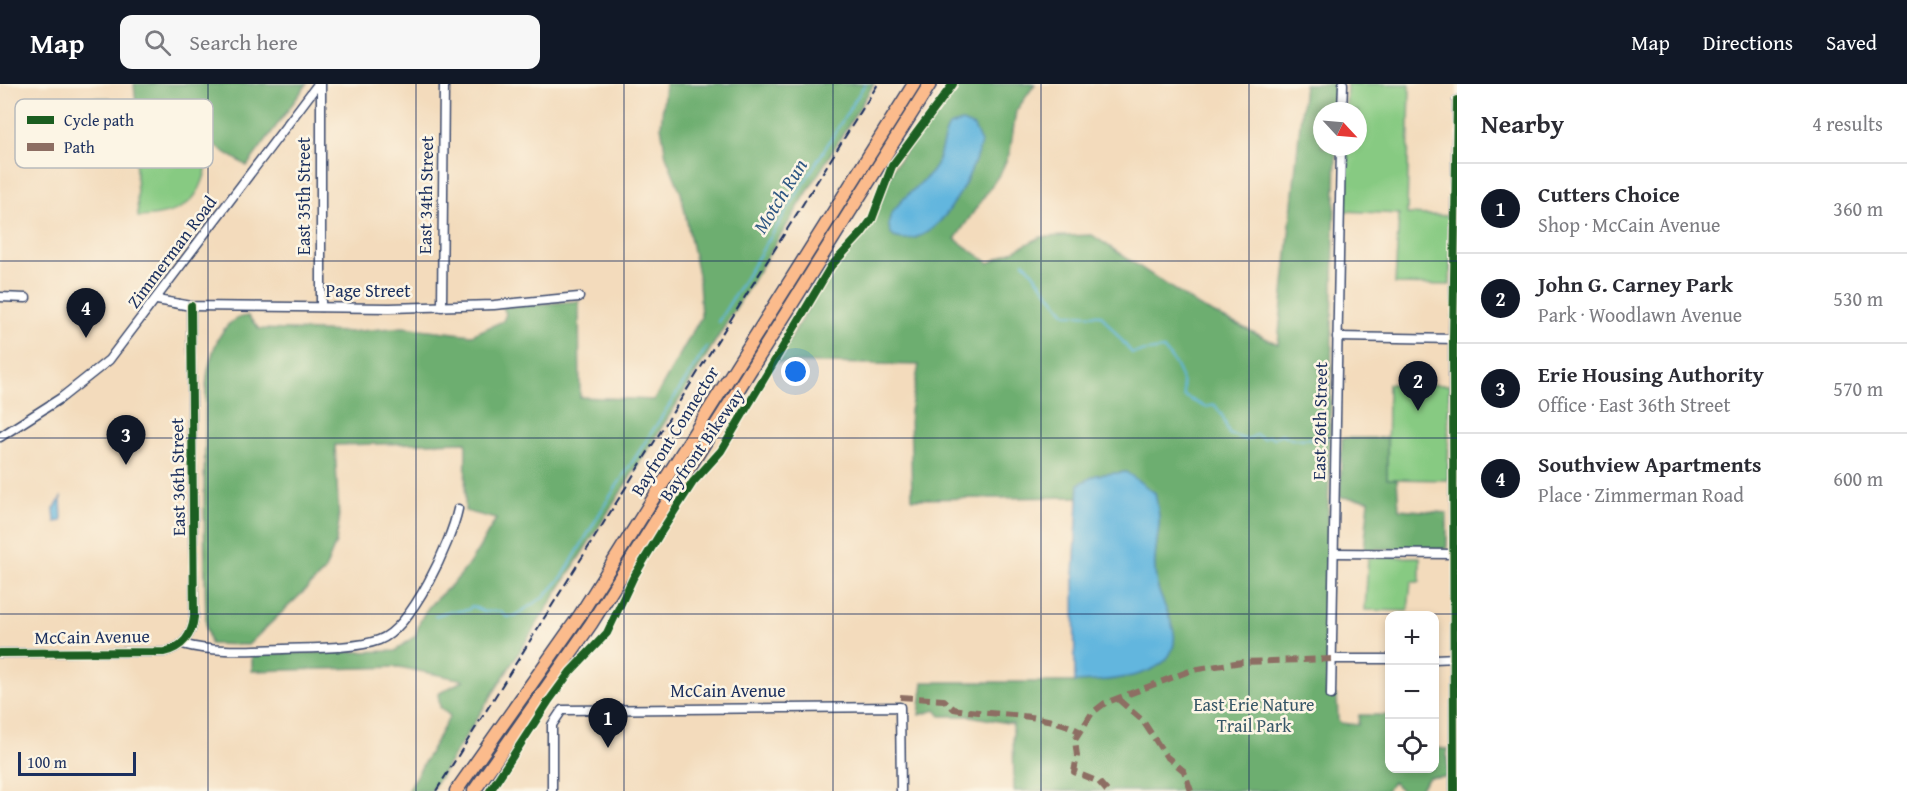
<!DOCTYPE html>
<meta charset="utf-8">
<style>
body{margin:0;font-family:"Gentium Book Plus",serif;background:#f7f7f7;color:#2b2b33}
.controls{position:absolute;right:18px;bottom:18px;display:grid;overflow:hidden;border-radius:12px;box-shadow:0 3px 9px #0003}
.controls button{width:54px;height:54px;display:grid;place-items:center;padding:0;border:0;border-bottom:2px solid #e1e1e2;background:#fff;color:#2b2b33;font:30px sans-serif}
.compass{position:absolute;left:1313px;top:18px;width:54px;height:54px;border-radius:50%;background:#fff;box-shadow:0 3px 9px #0003;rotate:116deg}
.scale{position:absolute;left:18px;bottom:15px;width:118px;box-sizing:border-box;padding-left:6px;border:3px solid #1b2f5e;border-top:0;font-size:16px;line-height:21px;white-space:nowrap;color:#1b2f5e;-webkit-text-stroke:4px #fcf5e5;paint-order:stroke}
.you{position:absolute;left:796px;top:288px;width:21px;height:21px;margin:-15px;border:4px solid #fff;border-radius:50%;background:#1a73e8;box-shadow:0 0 0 9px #1a73e833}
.badge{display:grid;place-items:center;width:39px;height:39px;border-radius:50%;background:#111827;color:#fff;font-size:20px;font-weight:700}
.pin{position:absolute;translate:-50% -50px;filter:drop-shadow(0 2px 3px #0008)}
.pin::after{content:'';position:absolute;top:32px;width:21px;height:18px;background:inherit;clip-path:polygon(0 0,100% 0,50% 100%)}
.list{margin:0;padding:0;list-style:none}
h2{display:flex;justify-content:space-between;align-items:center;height:78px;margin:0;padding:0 24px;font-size:26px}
h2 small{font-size:20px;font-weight:400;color:#7c7c81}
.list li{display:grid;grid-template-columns:39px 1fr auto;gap:18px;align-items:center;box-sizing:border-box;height:90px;padding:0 24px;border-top:2px solid #e1e1e2}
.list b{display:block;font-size:22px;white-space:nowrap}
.list p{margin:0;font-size:20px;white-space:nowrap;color:#7c7c81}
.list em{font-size:20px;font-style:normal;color:#7c7c81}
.icon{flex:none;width:33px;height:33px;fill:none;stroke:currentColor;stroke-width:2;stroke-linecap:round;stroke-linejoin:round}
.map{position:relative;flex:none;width:1457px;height:707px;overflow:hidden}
header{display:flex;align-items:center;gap:36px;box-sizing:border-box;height:84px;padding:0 30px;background:#111827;color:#fff}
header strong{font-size:28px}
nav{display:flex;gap:33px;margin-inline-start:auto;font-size:21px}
.search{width:420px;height:54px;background:#f7f7f7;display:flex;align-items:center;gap:15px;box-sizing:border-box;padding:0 21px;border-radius:12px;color:#7c7c81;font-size:22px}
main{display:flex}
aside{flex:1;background:#fff}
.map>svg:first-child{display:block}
.green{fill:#87ca82;stroke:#517c70;stroke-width:1.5}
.forest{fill:#6dae70;stroke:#446e67;stroke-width:1.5}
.water{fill:#62b6de;stroke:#3e729e;stroke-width:1.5}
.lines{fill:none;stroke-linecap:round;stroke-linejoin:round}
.stream{stroke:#62b6de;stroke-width:2}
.minor-casing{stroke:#3b496c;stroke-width:11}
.highway-casing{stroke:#3b496c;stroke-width:15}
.minor{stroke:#fff;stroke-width:8}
.highway{stroke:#fbbb8c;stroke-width:12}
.rail{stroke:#1b2f5e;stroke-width:2;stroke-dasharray:9 4.5;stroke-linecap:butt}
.quiet{stroke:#8d6e63;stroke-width:6;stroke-dasharray:12 6;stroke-linecap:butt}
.cycleway-casing{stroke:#fcf5e5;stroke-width:11}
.cycleway{stroke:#1b5e20;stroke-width:8}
.grid{fill:none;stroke:#1b2f5e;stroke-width:1.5;stroke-opacity:0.55}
.labels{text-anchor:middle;stroke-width:5;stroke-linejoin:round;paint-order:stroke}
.street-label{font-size:18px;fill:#1b2f5e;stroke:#fcf5e5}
.park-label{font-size:18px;fill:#365667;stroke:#fcf5e5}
.water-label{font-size:20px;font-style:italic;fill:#305884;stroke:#fcf5e5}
.key{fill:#fcf5e5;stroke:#b8babc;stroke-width:1.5}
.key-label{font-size:16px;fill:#1b2f5e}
</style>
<header>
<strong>Map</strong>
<div class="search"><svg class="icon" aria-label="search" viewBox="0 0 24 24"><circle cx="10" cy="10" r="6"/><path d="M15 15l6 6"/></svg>Search here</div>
<nav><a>Map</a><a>Directions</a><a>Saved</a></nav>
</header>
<main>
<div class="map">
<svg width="1457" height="707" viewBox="0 0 1457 707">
<rect width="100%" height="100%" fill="#fcf5e5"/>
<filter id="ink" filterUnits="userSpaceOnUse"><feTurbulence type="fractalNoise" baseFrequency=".0167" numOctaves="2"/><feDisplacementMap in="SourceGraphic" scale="12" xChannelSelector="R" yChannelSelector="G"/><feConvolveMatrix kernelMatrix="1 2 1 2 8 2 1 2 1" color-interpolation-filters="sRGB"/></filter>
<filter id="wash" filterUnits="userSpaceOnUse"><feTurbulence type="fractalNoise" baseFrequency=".008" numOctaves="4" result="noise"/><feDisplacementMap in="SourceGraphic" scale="24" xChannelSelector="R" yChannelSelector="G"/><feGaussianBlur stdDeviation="1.35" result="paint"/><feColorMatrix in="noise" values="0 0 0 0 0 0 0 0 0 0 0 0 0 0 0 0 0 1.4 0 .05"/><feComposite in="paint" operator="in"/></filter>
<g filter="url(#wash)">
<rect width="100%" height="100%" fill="#f3dbbc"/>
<g class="green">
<path d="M1347,0h63l-3,130 44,2 -1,69 -55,-1 4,-70 -55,-3 1,-64h13v-36h-12z"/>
<path d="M93,14h17v24l-18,-1z"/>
<path d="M144,59l65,8c-4,47 -23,65 -71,66l-3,-65z"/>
<path d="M1388,300l61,1 -1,95 -61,-1z"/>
<path d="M1420,473v25h-9l-3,29 -43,-1 3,-52z"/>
</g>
<g class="forest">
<path d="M134,0h173l-60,82c-41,-25 -54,-39 -105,-40l-10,-12 4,-9z"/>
<path d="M665,0h209l-198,321 -245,386h-23l42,-75 -10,-9 -2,-13 26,-14 -65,-13 -147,4v-17l143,-3 21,-16c7,-34 28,-38 47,-63 13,-16 22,-36 33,-53l-31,-8 1,-69 -131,3 4,76 -3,21 -12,30 -76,73 -38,-1 -4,-17c-1,-62 -3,-125 -1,-187 1,-22 -1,-47 3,-69 4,-20 14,-54 40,-55l11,13 90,3 54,-5 69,8 31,-14 3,-7 -3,-7 76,-6 1,96 74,3 47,-83 -2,-37 -18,-87 -15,-37 -5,-30z"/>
<path d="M956,0h79l-19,27 -6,41 -9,20 -46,67 34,24 52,-26 51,-2 108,72 78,37 26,-260h32v27h-14v36h14l-10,465 1,83 10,1 1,24 3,3 17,2 1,-10h30l1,53h44l1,-20 12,1 1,28h-19l-11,14h-16l-9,-9 -6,9h-373l-1,-67 -43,-8h-29l-5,-6 -17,5 4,-33h152l3,-185 -166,2 -2,-88 9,-46 -142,-3 54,-94 34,-35 10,-17 18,-48z"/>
<path d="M1342,354h45v41h10l2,30 48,4v36h-83l5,-49 -29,-3z"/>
</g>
<g class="water">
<path d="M962,38l12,5 7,16c-10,33 -42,109 -87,94 -21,-24 29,-51 39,-67 9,-13 8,-30 16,-44z"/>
<path d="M1126,388l29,21c2,10 5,22 4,32 -2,21 -7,38 -2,60 4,16 14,31 17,48 6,46 -67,48 -99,49l-1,-107 5,-91 17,-9z"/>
<path d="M61,414l1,23 -7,1 -1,-13z"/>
</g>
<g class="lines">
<g class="stream">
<path d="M1024,178l42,52 35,1 31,38 31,-4c13,12 21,31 21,47l21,11 10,-2 8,12 6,17 18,6 9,-5 8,4 4,-3 6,2 7,-4 11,5 36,-1"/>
<path d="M718,238l147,-238"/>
<path d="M435,532l11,-4 22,-2 4,-4 12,6 16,-1 7,6 7,-1 30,-19 19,-21 44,-75 100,-154"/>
</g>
</g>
</g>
<g filter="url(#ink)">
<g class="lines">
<defs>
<g id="minor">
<path d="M321,0v223"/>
<path d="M1342,27l1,-27"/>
<path d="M0,213l26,1"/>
<path d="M157,216l34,6 199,2 104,-3 85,-8"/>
<path d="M442,223l2,-223"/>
<path d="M1337,253l120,2"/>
<path d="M0,353l61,-39 48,-38 209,-276"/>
<path d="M1334,469l119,1"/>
<path d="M182,560c32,9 68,6 101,5 26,-1 72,0 96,-9 33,-12 72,-98 79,-131"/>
<path d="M0,569l164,-1c19,-5 28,-16 30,-35l-3,-311"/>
<path d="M1332,575h58"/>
<path d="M1434,575l23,-1"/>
<path d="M1331,611l10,-548"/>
<path d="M552,707v-66l10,-15 338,-3 1,84"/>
<path d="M1454,707l-1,-452 4,-239"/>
</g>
<g id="highway">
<path d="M456,707l124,-176 334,-531"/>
<path d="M474,707l117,-167 339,-540"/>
</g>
</defs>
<use href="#minor" class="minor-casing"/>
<use href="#highway" class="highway-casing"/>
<use href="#minor" class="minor"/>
<use href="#highway" class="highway"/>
<path class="rail" d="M436,707l442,-707"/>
<g class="quiet">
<path d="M900,613l44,3 10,9c39,7 95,3 128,24"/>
<path d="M1118,615l25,22 23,35 18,15 7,20"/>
<path d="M1107,707l-8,-9 -25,-10 3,-16 -2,-16 17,-27 13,-10 87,-33 50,-8 90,-3"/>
</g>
<defs>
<g id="cycleway">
<path d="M0,569l164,-1c19,-5 28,-16 30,-35l-3,-311"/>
<path d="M490,707l58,-89 22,-30 37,-39 26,-55 28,-46 32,-50 28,-31 110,-185 30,-32 11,-15 20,-53 61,-82"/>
<path d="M1454,707l-1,-452 4,-239"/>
</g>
</defs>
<use href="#cycleway" class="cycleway-casing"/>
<use href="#cycleway" class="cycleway"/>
</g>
</g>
<path class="grid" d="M208,0v707M416,0v707M624,0v707M833,0v707M1041,0v707M1249,0v707M0,177h1457M0,354h1457M0,530h1457"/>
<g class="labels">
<g class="street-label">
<text transform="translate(426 111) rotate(-89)" y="6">East 34th Street</text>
<text transform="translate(304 112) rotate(-90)" y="6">East 35th Street</text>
<text transform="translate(172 168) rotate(-53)" y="6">Zimmerman Road</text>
<text x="368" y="213">Page Street</text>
<text transform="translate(1320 337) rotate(-89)" y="6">East 26th Street</text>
<text transform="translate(675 347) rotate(-58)" y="6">Bayfront Connector</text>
<text transform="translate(702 361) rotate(-55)" y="6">Bayfront Bikeway</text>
<text transform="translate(178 393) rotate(-91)" y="6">East 36th Street</text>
<text transform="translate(92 553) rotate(-1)" y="6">McCain Avenue</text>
<text x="728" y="613">McCain Avenue</text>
</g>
<g class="park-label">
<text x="1254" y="627">East Erie Nature<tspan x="1254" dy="21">Trail Park</tspan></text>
</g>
<g class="water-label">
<text transform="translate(780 112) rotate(-58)" y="7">Motch Run</text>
</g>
</g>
<rect x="15" y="15" width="198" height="69" rx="9" class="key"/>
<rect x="27" y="32" width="27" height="8" fill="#1b5e20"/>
<rect x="27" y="59" width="27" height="8" fill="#8d6e63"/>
<g class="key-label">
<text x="64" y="42">Cycle path</text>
<text x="64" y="69">Path</text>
</g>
</svg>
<div class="controls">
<button>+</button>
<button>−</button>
<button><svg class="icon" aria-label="locate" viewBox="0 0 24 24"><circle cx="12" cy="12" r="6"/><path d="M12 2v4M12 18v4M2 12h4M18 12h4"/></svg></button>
</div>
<svg class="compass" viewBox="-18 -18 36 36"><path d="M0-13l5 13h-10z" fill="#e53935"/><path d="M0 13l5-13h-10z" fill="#7c7c81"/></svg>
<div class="scale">100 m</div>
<div class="you"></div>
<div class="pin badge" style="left:608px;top:664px">1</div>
<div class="pin badge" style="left:1418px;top:327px">2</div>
<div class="pin badge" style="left:126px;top:381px">3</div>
<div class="pin badge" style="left:86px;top:254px">4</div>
</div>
<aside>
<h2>Nearby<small>4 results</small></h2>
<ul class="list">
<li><span class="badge">1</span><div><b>Cutters Choice</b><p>Shop · McCain Avenue</p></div><em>360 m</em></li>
<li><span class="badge">2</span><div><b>John G. Carney Park</b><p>Park · Woodlawn Avenue</p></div><em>530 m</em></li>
<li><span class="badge">3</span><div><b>Erie Housing Authority</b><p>Office · East 36th Street</p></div><em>570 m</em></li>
<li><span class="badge">4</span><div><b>Southview Apartments</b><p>Place · Zimmerman Road</p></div><em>600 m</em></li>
</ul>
</aside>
</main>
